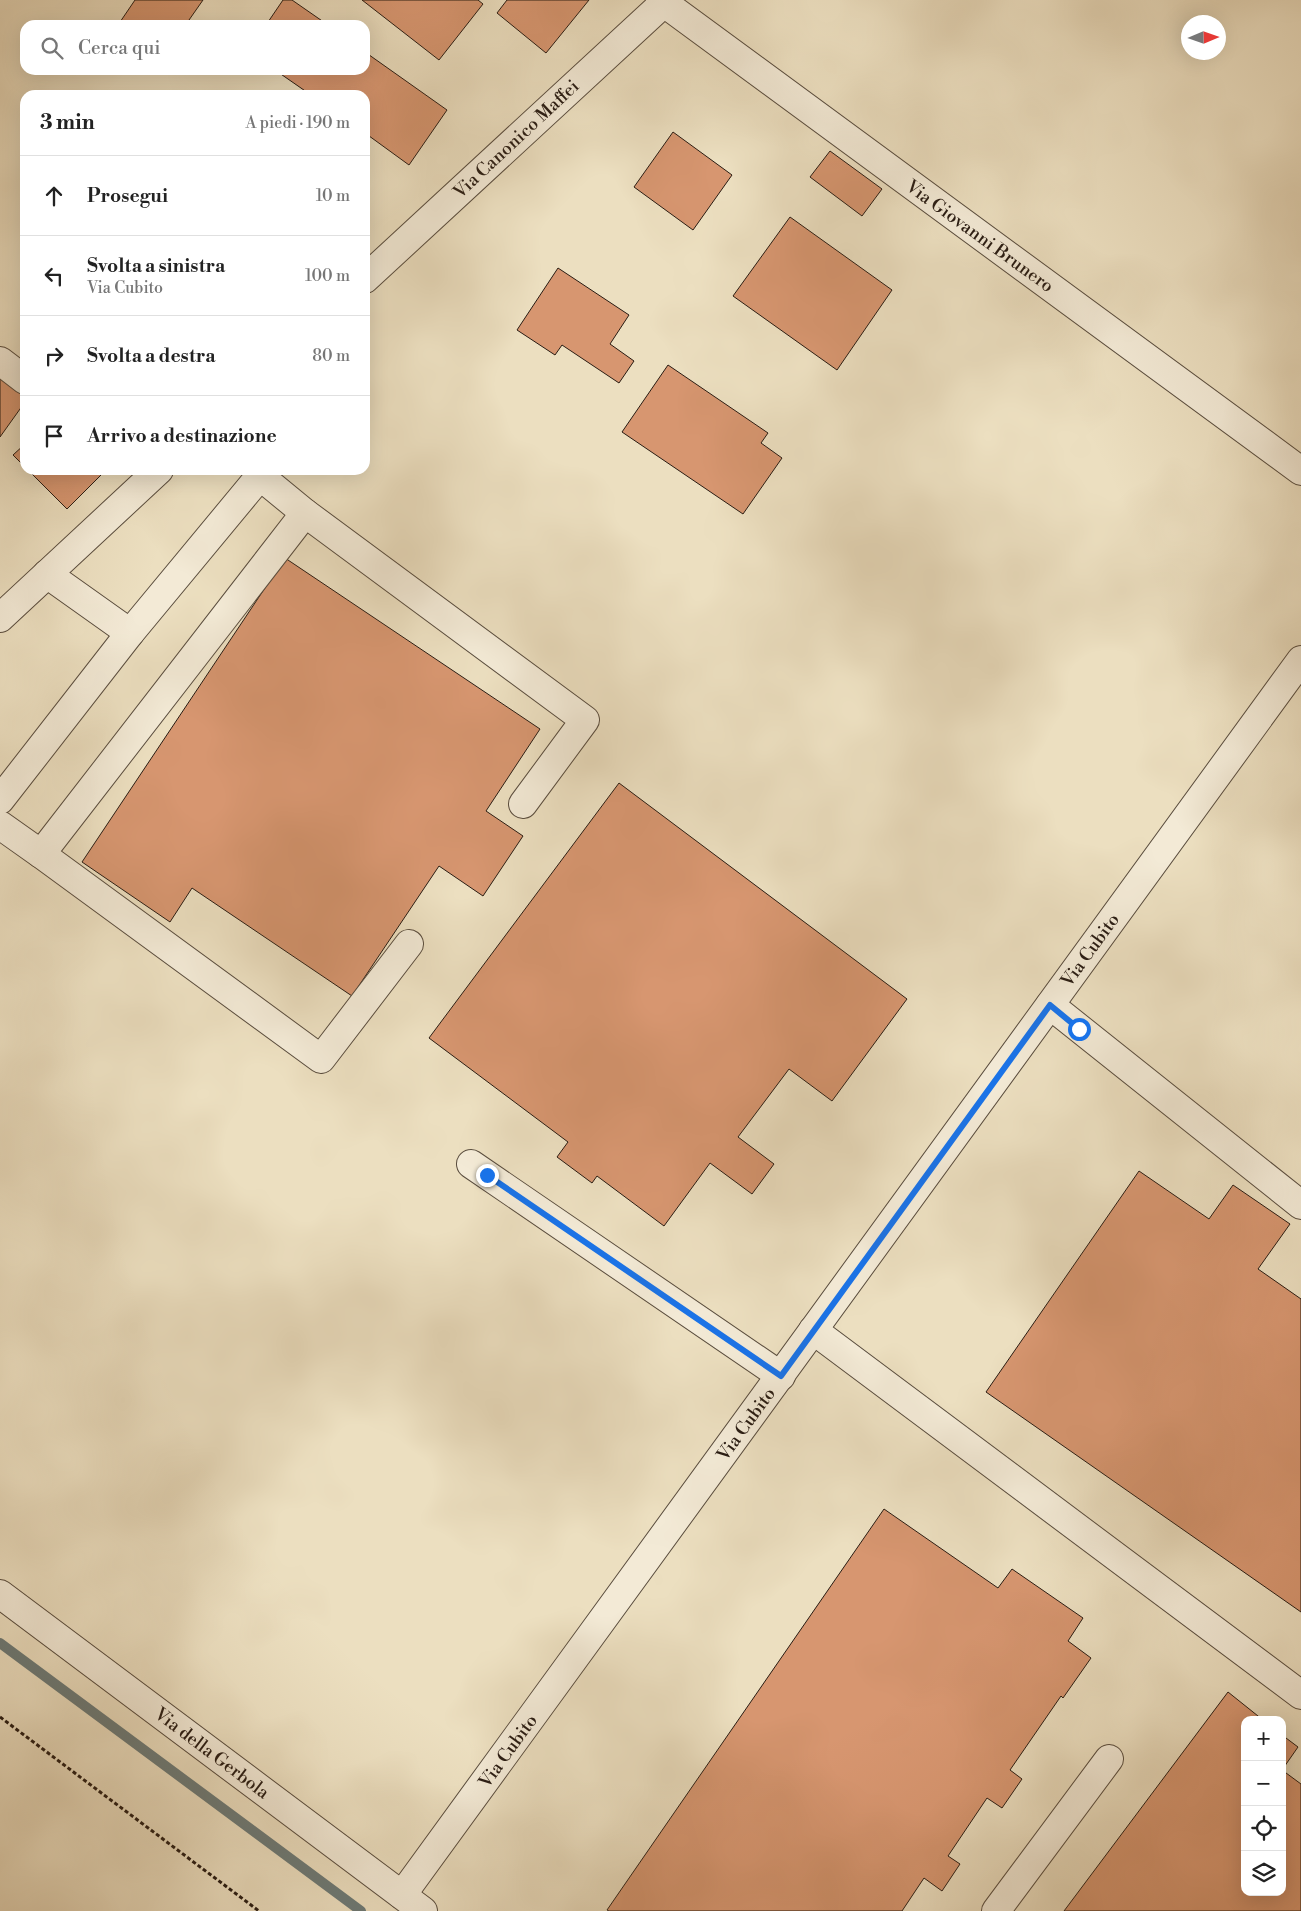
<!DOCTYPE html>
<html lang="it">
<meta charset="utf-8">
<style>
body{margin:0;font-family:"Libre Bodoni",serif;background:#f6f6f6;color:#222}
.controls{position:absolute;right:15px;bottom:15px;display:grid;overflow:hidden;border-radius:10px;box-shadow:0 5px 20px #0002}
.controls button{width:45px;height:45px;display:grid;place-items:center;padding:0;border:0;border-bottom:1px solid #e0e0e0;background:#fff;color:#222;font:25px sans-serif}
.compass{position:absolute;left:1181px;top:15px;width:45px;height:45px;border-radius:50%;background:#fff;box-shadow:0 5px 20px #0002;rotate:88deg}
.stop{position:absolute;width:15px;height:15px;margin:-11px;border:4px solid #1a73e8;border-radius:50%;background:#fff}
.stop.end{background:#1a73e8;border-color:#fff;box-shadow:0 1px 5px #0008}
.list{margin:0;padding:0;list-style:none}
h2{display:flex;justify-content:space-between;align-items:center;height:65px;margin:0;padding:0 20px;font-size:21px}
h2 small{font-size:16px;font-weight:400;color:#767676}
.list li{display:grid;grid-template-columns:32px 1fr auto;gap:15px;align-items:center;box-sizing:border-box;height:80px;padding:0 20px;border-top:1px solid #e0e0e0}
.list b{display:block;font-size:19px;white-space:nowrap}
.list p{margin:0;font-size:16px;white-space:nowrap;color:#767676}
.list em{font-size:16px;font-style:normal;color:#767676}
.icon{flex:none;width:28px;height:28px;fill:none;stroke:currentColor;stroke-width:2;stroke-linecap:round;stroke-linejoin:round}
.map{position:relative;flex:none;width:1301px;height:1911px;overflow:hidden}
.search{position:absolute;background:#fff;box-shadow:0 5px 20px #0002;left:20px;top:20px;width:350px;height:55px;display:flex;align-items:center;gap:12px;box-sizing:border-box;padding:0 18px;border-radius:15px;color:#767676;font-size:19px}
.panel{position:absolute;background:#fff;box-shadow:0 5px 20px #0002;left:20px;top:90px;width:350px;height:385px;border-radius:15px}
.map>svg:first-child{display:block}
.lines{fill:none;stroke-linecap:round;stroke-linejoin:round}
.stream{stroke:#6d7b78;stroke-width:10}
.building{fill:#d79670;stroke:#291c13}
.minor-casing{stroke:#5a4d3e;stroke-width:30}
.path{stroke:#291c13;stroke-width:3;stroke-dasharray:4 2.5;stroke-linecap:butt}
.minor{stroke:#f3ead6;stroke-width:28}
.route{stroke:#1a73e8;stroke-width:6}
.labels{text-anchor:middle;stroke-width:4.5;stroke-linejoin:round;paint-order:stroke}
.street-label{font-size:18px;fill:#291c13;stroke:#f3ead6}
</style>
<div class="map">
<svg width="1301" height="1911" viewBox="0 0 1301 1911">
<rect width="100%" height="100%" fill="#ecdfc0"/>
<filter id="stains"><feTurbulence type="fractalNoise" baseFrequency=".004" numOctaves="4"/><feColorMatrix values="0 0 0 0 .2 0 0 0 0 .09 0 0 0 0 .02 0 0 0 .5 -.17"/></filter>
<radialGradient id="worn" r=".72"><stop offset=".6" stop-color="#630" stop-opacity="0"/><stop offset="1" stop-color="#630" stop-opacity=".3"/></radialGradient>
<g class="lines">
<path class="stream" d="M0,1643l361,268"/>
</g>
<g class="building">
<path d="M135,0h68l-14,20 7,5h-78z"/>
<path d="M283,0h9l36,25h-62z"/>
<path d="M362,0h116l5,4 -44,56z"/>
<path d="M507,0h82l-43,53 -49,-40z"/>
<path d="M365,52l82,58 -38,55 -44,-32v-38h-54l-36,-25h90z"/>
<path d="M673,132l59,43 -39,55 -59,-43z"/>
<path d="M830,151l52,38 -20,27 -52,-39z"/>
<path d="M790,217l102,73 -55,80 -104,-74z"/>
<path d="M558,268l71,47 -19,29 24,17 -15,22 -57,-38 -7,10 -38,-25z"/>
<path d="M668,365l100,68 -7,10 21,15 -39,56 -121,-82z"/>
<path d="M0,374l25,18v10l-25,35z"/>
<path d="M25,444v23l-12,-12z"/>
<path d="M28,470h78l-39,39z"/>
<path d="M285,558l255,171 -54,82 37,25 -40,60 -44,-30 -87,130 -160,-108 -22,34 -88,-60z"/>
<path d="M619,783l288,216 -75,102 -43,-32 -51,68 36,27 -22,30 -42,-31 -46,63 -67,-50 -5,7 -35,-26 11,-15 -139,-104z"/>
<path d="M1139,1171l70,48 24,-34 57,39 -32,45 43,30v313l-315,-220z"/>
<path d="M884,1509l114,79 14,-19 71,49 -15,23 23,17 -28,40 -2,-2 -51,74 12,9 -20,29 -15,-10 -39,58 12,8 -18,27 -18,-13 -22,33h-293l-2,-1z"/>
<path d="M1228,1692l35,28h-18v172h37v-122l19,14v127h-237z"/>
<path d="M1282,1735l16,12 -16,23z"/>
</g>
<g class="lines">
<defs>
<g id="minor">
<path d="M660,0l641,471"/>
<path d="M365,279l302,-279"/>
<path d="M0,361l25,19"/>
<path d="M260,476l45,37 280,207 -62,84"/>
<path d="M305,513l-264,341 280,205 88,-115"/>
<path d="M47,574l83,59"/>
<path d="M0,618l159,-148"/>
<path d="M0,800l130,-167 135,-163"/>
<path d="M0,825l41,29"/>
<path d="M1050,1005l251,200"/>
<path d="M471,1164l310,212"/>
<path d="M813,1330l488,365"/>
<path d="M0,1594l423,317"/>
<path d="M402,1895l899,-1235"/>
<path d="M996,1911l113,-152"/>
</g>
</defs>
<use href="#minor" class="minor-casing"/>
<path class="path" d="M0,1717l259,194"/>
<use href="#minor" class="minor"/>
</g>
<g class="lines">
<path class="route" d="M487,1175l294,201 269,-371 29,24"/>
</g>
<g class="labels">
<g class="street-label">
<text transform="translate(516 139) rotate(-43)" y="6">Via Canonico Maffei</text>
<text transform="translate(980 236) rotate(36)" y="6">Via Giovanni Brunero</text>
<text transform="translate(1090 950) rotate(-54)" y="6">Via Cubito</text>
<text transform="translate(746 1424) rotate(-54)" y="6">Via Cubito</text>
<text transform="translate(508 1751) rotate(-54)" y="6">Via Cubito</text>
<text transform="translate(212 1753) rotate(37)" y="6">Via della Gerbola</text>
</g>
</g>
<rect width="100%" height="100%" filter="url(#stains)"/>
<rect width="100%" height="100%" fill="url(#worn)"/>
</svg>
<div class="controls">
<button>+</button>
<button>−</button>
<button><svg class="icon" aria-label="locate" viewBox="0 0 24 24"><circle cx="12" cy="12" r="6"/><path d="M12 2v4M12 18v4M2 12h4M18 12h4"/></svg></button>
<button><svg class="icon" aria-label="layers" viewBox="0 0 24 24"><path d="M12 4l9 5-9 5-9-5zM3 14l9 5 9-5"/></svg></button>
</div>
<svg class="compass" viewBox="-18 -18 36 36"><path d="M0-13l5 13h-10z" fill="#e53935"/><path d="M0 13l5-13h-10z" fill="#767676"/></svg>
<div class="stop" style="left:1079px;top:1029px"></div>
<div class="stop end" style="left:487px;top:1175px"></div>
<div class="search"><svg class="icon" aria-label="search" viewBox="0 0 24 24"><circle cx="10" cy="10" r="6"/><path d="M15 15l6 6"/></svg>Cerca qui</div>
<section class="panel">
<h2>3 min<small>A piedi · 190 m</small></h2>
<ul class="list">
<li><svg class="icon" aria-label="ahead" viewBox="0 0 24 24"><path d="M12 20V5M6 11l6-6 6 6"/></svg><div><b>Prosegui</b></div><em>10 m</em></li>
<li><svg class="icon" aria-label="left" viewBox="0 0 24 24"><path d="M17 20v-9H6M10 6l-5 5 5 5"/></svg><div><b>Svolta a sinistra</b><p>Via Cubito</p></div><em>100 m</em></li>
<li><svg class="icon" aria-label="right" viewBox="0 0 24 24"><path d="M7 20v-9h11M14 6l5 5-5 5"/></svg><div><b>Svolta a destra</b></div><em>80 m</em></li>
<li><svg class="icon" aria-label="arrive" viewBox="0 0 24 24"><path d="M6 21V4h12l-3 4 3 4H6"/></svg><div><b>Arrivo a destinazione</b></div></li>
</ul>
</section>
</div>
